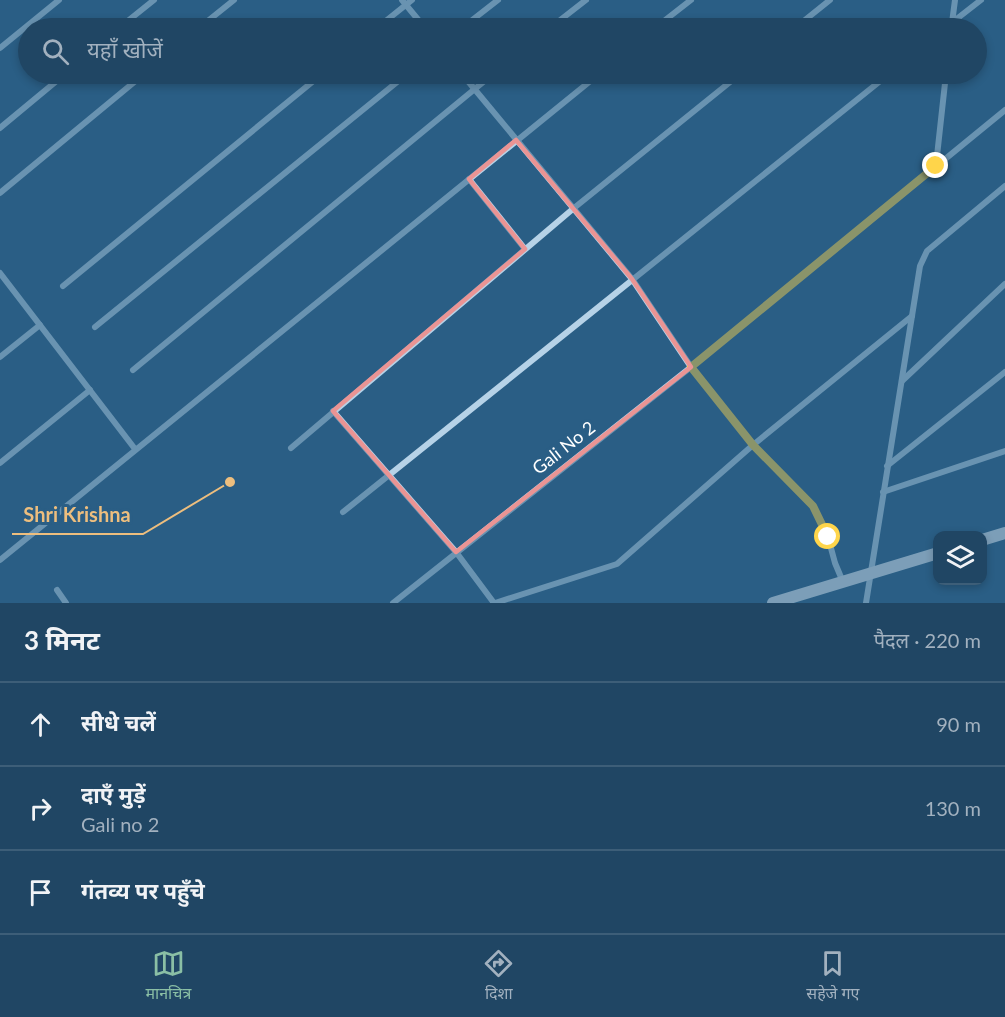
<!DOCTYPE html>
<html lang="hi">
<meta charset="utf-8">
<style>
body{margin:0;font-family:Lato,"Noto Sans Devanagari",sans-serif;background:#2d506d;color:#f1f3f6}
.controls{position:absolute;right:18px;bottom:18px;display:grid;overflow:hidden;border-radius:12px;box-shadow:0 3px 9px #0003}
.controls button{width:54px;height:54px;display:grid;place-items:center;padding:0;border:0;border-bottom:2px solid #3d5e78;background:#204664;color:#f1f3f6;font:30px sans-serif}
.stop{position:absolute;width:18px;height:18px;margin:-14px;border:4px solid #ffd54a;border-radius:50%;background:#fff}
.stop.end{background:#ffd54a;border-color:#fff;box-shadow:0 2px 6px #0008}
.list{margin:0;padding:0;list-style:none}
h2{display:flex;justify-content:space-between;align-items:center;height:78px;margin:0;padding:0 24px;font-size:26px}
h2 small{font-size:20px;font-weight:400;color:#a2b1bf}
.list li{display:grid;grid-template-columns:39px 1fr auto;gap:18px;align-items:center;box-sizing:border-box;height:84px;padding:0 24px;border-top:2px solid #3d5e78}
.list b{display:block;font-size:22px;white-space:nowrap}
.list p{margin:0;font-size:20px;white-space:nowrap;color:#a2b1bf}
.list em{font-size:20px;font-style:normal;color:#a2b1bf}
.icon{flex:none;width:33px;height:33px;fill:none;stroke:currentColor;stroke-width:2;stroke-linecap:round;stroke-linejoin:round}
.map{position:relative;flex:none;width:1005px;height:603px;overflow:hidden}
.search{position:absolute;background:#204664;box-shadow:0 3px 9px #0003;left:18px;right:18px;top:18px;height:66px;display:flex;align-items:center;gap:15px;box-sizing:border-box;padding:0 21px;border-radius:33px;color:#a2b1bf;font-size:22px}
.sheet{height:330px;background:#204664}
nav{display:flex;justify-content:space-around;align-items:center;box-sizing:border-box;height:84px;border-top:2px solid #3d5e78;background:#204664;font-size:16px;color:#a2b1bf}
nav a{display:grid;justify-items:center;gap:3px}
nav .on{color:#8abfa5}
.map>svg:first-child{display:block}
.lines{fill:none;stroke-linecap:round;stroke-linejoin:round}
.street{stroke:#b6d2e7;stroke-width:6}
.secondary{stroke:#dfecf7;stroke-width:12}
.route{stroke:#ffd54a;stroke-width:8}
.marked{fill:none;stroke:#ea9494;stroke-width:4.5;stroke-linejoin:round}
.labels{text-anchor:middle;stroke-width:6;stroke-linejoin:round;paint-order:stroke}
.street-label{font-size:18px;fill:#fff;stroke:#2a5e85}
.leader{fill:none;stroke:#edbe7e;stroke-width:2}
.callout-dot{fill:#edbe7e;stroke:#2a5e85;stroke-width:2}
.callout-label{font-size:20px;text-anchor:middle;font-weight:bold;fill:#edbe7e;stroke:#2a5e85;stroke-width:6;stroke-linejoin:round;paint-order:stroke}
</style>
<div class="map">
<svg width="1005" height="603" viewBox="0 0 1005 603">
<rect width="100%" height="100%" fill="#2a5e85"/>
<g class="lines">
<g class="street">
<path d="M402,0l23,28"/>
<path d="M952,23l3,-23"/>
<path d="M119,28l35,-28"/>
<path d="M199,28l35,-28"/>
<path d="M377,28l35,-28"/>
<path d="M462,28l36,-28"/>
<path d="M550,28l36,-28"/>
<path d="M655,28l36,-28"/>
<path d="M795,28l35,-28"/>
<path d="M945,28l36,-28"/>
<path d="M0,48l59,-48"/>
<path d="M462,74l170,205 59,88 62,78 60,61 15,31 7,26 8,19"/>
<path d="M0,128l65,-54"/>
<path d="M936,165l10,-91"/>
<path d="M469,179l56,70"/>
<path d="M0,193l144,-119"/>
<path d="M0,273l135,176"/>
<path d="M63,286l259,-212"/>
<path d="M95,327l312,-253"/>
<path d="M0,357l40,-32"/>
<path d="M133,370l360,-296"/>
<path d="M902,381l103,-97"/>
<path d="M333,411l123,141 38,51"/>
<path d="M291,448l283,-240 166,-134"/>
<path d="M0,463l90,-73"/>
<path d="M887,466l118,-94"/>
<path d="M883,492l122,-41"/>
<path d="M343,512l546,-438"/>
<path d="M0,560l599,-486"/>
<path d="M57,590l9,13"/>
<path d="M393,603l298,-236 314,-257"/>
<path d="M495,603l122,-39 136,-119 159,-129"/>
<path d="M866,603l54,-337 7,-15 78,-65"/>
</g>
<g class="secondary">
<path d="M982,540l23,-7"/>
<path d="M773,603l165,-50"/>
</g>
</g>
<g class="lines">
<path class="route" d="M828,537l-15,-31 -60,-61 -62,-78 245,-201"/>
</g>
<path d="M0 0H1005V603H0ZM516,140l116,139 59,88 -235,185 -123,-141 192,-162 -56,-70z" fill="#2a5e85" fill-opacity=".55" fill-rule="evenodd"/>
<path class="marked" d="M516,140l116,139 59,88 -235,185 -123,-141 192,-162 -56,-70z"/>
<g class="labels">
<g class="street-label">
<text transform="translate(564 448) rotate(-38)" y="6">Gali No 2</text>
</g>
</g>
<path class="leader" d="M230 482L143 534H12"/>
<circle class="callout-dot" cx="230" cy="482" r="6"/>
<g class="callout-label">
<text x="77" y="522">Shri Krishna</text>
</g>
</svg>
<div class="controls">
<button><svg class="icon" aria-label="layers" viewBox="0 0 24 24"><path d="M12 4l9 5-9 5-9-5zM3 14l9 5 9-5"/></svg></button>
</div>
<div class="stop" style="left:828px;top:537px"></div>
<div class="stop end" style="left:936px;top:166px"></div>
<div class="search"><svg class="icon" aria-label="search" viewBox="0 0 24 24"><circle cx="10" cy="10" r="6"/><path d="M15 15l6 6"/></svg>यहाँ खोजें</div>
</div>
<section class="sheet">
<h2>3 मिनट<small>पैदल · 220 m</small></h2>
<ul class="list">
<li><svg class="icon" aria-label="ahead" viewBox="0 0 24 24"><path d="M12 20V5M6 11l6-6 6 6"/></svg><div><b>सीधे चलें</b></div><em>90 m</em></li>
<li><svg class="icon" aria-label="right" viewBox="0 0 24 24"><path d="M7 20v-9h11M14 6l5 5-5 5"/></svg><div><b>दाएँ मुड़ें</b><p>Gali no 2</p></div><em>130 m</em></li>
<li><svg class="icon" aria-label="arrive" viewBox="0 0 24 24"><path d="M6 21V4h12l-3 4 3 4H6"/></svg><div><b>गंतव्य पर पहुँचे</b></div></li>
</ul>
</section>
<nav>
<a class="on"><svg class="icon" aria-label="map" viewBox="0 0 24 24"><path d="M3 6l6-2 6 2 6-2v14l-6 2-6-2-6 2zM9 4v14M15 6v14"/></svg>मानचित्र</a>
<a><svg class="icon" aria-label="directions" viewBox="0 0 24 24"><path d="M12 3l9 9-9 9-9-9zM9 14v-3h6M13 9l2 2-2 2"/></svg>दिशा</a>
<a><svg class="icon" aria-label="saved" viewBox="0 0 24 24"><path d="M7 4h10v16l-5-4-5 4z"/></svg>सहेजे गए</a>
</nav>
